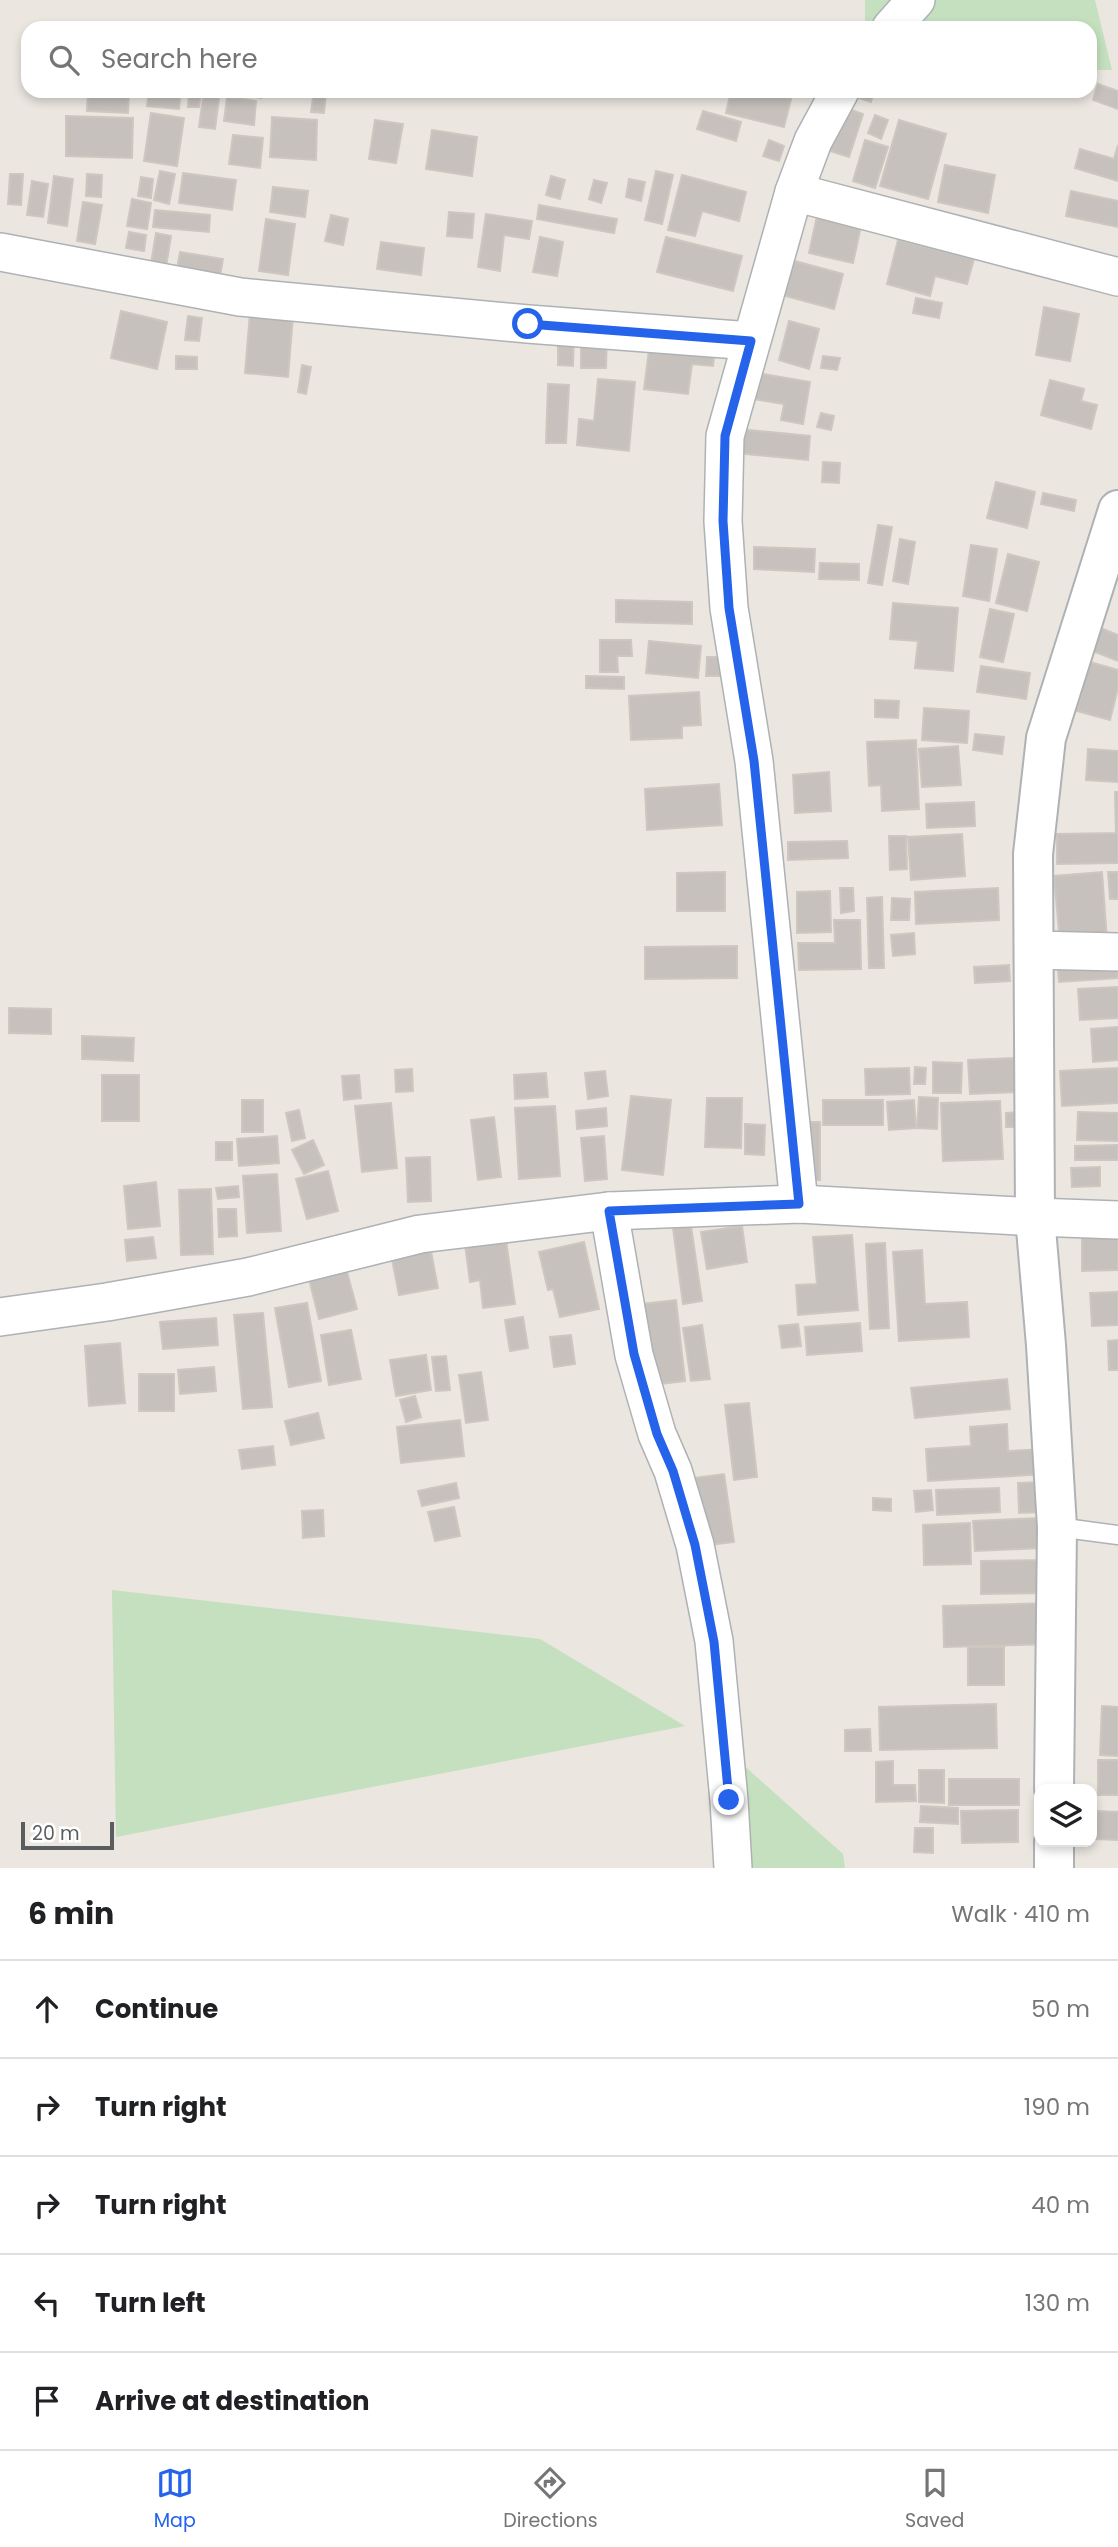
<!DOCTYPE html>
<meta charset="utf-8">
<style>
body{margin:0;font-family:Poppins,sans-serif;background:#f6f6f6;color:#202124}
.controls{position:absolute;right:21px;bottom:21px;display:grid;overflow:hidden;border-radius:14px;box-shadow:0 4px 10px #0003}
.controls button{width:63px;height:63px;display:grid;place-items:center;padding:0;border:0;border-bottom:2px solid #e0e0e0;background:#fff;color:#202124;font:35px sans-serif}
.scale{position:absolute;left:21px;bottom:18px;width:93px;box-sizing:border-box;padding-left:7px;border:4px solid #595d60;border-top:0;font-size:19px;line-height:24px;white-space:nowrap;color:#595d60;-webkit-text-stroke:5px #fff;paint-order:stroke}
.stop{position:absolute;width:21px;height:21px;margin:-16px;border:5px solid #2563eb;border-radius:50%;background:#fff}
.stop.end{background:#2563eb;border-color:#fff;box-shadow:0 2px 7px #0008}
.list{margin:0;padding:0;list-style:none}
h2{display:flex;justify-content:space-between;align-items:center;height:91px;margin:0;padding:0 28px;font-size:30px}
h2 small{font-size:23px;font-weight:400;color:#757577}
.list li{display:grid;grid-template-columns:46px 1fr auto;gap:21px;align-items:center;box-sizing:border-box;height:98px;padding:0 28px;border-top:2px solid #e0e0e0}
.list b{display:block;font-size:26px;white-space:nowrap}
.list em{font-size:23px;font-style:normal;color:#757577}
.icon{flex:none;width:38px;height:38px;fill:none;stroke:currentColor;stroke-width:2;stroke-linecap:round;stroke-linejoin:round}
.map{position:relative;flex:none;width:1118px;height:1868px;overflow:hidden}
.search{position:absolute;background:#fff;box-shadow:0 4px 10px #0003;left:21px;right:21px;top:21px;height:77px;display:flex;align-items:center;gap:18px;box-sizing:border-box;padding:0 24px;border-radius:21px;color:#757577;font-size:26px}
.sheet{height:581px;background:#fff}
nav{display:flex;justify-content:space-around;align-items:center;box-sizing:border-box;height:98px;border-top:2px solid #e0e0e0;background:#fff;font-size:19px;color:#757577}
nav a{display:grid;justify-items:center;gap:4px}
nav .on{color:#2563eb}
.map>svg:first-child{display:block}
.green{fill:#c4e0be}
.building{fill:#c6c1bd;stroke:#cec7bf;stroke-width:2}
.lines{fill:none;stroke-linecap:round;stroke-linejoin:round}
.service-casing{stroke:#aeb2b5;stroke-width:21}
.minor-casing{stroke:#aeb2b5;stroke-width:40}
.tertiary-casing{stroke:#aeb2b5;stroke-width:42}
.service{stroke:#fff;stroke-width:18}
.minor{stroke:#fff;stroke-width:37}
.tertiary{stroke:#fff;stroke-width:38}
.route{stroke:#2563eb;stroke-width:9}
</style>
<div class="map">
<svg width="1118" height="1868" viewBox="0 0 1118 1868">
<rect width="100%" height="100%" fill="#ebe6e0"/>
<g class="green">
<path d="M865,0h230l17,70h-22v-42h-225z"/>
<path d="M112,1590l428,49 145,87 -569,111z"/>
<path d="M731,1754l112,100 2,14h-109z"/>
</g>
<g class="building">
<path d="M1098,84l20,7v18l-25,-9z"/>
<path d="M88,91l41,1 -1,21 -41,-2z"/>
<path d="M149,91h32l-2,18 -32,-3z"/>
<path d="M189,91h12l-2,16h-11z"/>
<path d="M204,91h16l-5,38 -16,-2z"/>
<path d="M227,91h36l-2,7z"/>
<path d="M314,91h12l-2,22 -13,-1z"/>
<path d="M731,91h28l32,8 -7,28 -58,-14z"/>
<path d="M858,91h16l-3,11 -15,-5z"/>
<path d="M227,97l29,4 -2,24 -30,-4z"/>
<path d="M841,106l22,8 -14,43 -22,-7z"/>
<path d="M703,111l38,11 -5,19 -39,-12z"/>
<path d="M151,113l33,5 -7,48 -33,-5z"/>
<path d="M875,115l13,5 -7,19 -13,-6z"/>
<path d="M66,116l67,2 -1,40 -66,-2z"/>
<path d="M272,117l45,3 -1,40 -46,-3z"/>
<path d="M375,120l28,4 -7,39 -27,-4z"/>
<path d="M899,120l47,14 -18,65 -48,-13z"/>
<path d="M432,130l45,7 -5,39 -46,-7z"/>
<path d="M233,135l30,3 -3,30 -31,-4z"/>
<path d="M769,140l15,6 -5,15 -16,-5z"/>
<path d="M865,140l23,7 -13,41 -22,-7z"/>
<path d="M1118,145v36l-43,-13 5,-19 34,10z"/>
<path d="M945,165l50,10 -7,38 -50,-11z"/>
<path d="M160,171l15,3 -6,30 -15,-4z"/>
<path d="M656,171l17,4 -11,49 -17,-4z"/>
<path d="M183,173l53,7 -4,30 -53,-7z"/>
<path d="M10,174h13l-2,31 -13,-1z"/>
<path d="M87,174l15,1 -1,22 -15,-1z"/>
<path d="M682,175l64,17 -7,29 -37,-10 -7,25 -27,-6z"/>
<path d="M54,176l19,3 -6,47 -19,-3z"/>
<path d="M551,176l14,4 -5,19 -14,-4z"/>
<path d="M141,177l12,2 -2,19 -13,-2z"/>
<path d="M629,179l16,3 -4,19 -15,-4z"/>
<path d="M594,180l13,3 -6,20 -12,-4z"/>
<path d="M32,181l16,3 -5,33 -16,-2z"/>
<path d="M273,187l35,4 -3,26 -35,-5z"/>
<path d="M1071,191l47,10v26l-52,-11z"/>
<path d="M132,199l19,4 -4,26 -20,-3z"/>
<path d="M83,202l19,3 -7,39 -18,-3z"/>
<path d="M539,205l78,14 -3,14 -77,-14z"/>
<path d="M155,210l55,5 -1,17 -56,-5z"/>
<path d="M449,212l25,2 -2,24 -25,-2z"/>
<path d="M486,214l46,7 -3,18 -25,-4 -4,36 -22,-4z"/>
<path d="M331,215l17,4 -5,26 -18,-4z"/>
<path d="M817,216l44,10 -8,37 -44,-10z"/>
<path d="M266,219l29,5 -7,51 -29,-4z"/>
<path d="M129,232l17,3 -2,16 -18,-3z"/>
<path d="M156,233l15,3 -6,37 -15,-3z"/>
<path d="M540,237l23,5 -6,34 -24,-4z"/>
<path d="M666,237l76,19 -9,35 -76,-19z"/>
<path d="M898,240l76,19 -7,25 -32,-8 -5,20 -43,-12z"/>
<path d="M381,242l43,6 -3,27 -44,-6z"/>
<path d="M180,252l43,7 -4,23 -43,-7z"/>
<path d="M791,260l52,14 -9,35 -52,-14z"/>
<path d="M916,298l26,5 -3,15 -26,-5z"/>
<path d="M1044,307l35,7 -9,47 -34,-6z"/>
<path d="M121,311l46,11 -10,47 -46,-11z"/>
<path d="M250,313l43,3 -5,61 -43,-4z"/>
<path d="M188,316l14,2 -3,23 -14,-1z"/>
<path d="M789,321l30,8 -10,40 -30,-9z"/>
<path d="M558,331l16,1 -1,34 -15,-1z"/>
<path d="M581,333l26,1 -1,34h-25z"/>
<path d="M651,334l65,7 -3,25 -21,-2 -4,30 -44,-5z"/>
<path d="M176,356l21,1v12h-21z"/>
<path d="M823,356l17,2 -3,12 -16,-2z"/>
<path d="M302,365l9,2 -5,27 -8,-2z"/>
<path d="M757,373l53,9 -7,42 -22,-4 3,-16 -31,-5z"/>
<path d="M598,379l37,3 -6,69 -52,-6 2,-26 15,2z"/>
<path d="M1050,380l34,9 -3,12 16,4 -6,24 -50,-14z"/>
<path d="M548,384l21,1 -3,58h-20z"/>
<path d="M821,413l13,3 -3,14 -14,-3z"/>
<path d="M738,429l72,7 -2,24 -72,-7z"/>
<path d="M823,462l17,1 -1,20 -17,-1z"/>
<path d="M996,482l39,10 -8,36 -40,-10z"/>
<path d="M1043,493l33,7 -2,11 -33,-7z"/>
<path d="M878,525l14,2 -10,58 -14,-2z"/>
<path d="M900,539l15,3 -7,42 -15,-3z"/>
<path d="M971,545l26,4 -8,52 -26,-5z"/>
<path d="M754,547l61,2 -1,23 -60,-3z"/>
<path d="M1008,554l31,8 -12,49 -31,-8z"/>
<path d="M820,563l39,1v16l-40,-1z"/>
<path d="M616,600l76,2v22l-76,-2z"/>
<path d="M893,603l65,5 -5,63 -38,-3 3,-27 -28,-2z"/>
<path d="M990,609l24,5 -11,48 -23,-5z"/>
<path d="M1098,627l20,8v26l-28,-11z"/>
<path d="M600,640h31l1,16h-15l1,16h-18z"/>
<path d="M649,641l52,5 -3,32 -52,-5z"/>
<path d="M707,657h16l1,19h-18z"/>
<path d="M1090,662l28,8v18l-8,32 -33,-9z"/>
<path d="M981,666l49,7 -4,26 -49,-7z"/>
<path d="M586,676l38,1v12l-38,-1z"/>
<path d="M699,692l2,33 -19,1v12l-51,2 -2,-44z"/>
<path d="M875,700l24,1 -1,17 -23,-1z"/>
<path d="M924,708l45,3 -2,32 -45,-3z"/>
<path d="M975,734l29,3 -2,17 -29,-4z"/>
<path d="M916,740l3,69 -37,2 -1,-26 -12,1 -2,-44z"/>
<path d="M958,746l3,39 -39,2 -3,-38z"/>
<path d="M1088,749l30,2v31l-32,-2z"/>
<path d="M829,772l2,39 -36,2 -2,-38z"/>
<path d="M719,784l3,41 -75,5 -2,-41z"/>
<path d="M1115,792h3v71l-61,1v-30l59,-1z"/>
<path d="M974,802l1,24 -48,2 -1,-24z"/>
<path d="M962,834l3,42 -54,4 -3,-43z"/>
<path d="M889,836h17l1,33 -17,1z"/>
<path d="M847,841l1,17 -60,2v-18z"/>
<path d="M725,872v39h-48v-38z"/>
<path d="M1102,872l5,68 -47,3 -6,-67z"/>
<path d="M1108,872h10v27h-8z"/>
<path d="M840,888h13l1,23 -13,2z"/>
<path d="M998,888l1,32 -83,4 -1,-32z"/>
<path d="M830,891l1,41 -34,1v-41z"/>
<path d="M882,897l2,71h-15l-2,-70z"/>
<path d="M892,898l18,1 -1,21h-18z"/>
<path d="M834,920h26l1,49 -62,1 -1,-27h37z"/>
<path d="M914,933l1,21 -22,2 -2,-21z"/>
<path d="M737,946v32l-92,1v-32z"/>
<path d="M1118,955v23l-59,4 -2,-23z"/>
<path d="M1009,965l1,16 -35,2 -1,-16z"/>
<path d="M1118,987v31l-38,2 -2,-31z"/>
<path d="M9,1008l42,1v25l-42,-1z"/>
<path d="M1118,1027v33l-25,2 -2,-33z"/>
<path d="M82,1036l52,2 -1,23 -51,-2z"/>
<path d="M1015,1058l1,34 -46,2 -2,-34z"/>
<path d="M933,1062l29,1 -1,30h-28z"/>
<path d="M915,1067l11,1 -1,16h-11z"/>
<path d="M909,1068l1,26 -44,1 -1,-26z"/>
<path d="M1118,1068v35l-56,3 -2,-35z"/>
<path d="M412,1069l1,22 -17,1 -1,-22z"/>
<path d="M605,1071l3,25 -20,3 -3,-26z"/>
<path d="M546,1073l2,24 -33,2 -1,-24z"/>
<rect x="102" y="1075" width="37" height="46"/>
<path d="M359,1075l2,23 -17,2 -2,-24z"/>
<path d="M631,1096l40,4 -8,75 -41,-5z"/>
<path d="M919,1097l19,1 -1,31 -20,-1z"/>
<path d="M707,1098h35l-1,50 -36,-1z"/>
<rect x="242" y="1100" width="21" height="32"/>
<rect x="823" y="1100" width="60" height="25"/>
<path d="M914,1100l2,28 -27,2 -2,-28z"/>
<path d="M1000,1101l3,58 -60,2 -2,-58z"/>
<path d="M391,1103l6,65 -35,4 -7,-66z"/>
<path d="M555,1106l5,70 -41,3 -4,-71z"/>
<path d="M606,1108l1,18 -30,3 -1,-18z"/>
<path d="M299,1110l6,28 -13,3 -6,-28z"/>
<path d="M1020,1112l1,15h-15v-14z"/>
<path d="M1078,1112l40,1v28l-41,-1z"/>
<path d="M494,1117l7,60 -23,3 -7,-60z"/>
<rect x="804" y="1122" width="16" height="58"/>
<path d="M745,1124l20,1 -1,30 -19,-1z"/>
<path d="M277,1136l2,27 -40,3 -2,-27z"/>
<path d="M604,1136l3,43 -22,2 -4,-43z"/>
<path d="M313,1140l11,25 -20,9 -12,-24z"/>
<rect x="216" y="1142" width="16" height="18"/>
<path d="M1118,1145v15h-43v-14z"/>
<path d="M430,1157l1,44 -23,1 -2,-44z"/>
<path d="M1100,1167v19l-28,1 -1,-19z"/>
<path d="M328,1171l10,40 -31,8 -11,-40z"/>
<path d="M277,1174l4,57 -34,2 -4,-57z"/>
<path d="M156,1182l4,44 -32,3 -4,-43z"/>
<path d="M238,1186l1,11 -21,2 -2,-11z"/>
<path d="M211,1189l2,65 -32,1 -2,-65z"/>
<path d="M218,1209h18l1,27 -18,1z"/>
<path d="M691,1226l11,75 -19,3 -10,-76z"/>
<path d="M742,1226l5,36 -40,7 -6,-37z"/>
<path d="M1082,1228h36v42l-36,1z"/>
<path d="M505,1233l10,71 -32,4 -3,-28 -10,2 -6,-45z"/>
<path d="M852,1235l6,75 -60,5 -2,-30 21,-1 -4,-47z"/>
<path d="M153,1237l3,21 -29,3 -2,-21z"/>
<path d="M429,1241l9,47 -39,7 -9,-46z"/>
<path d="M584,1242l15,67 -39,8 -7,-28 -5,1 -9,-38z"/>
<path d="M885,1243l4,85 -19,1 -4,-85z"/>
<path d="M922,1250l3,54 42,-2 2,35 -70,4 -6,-89z"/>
<path d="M344,1261l13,48 -38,10 -12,-48z"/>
<path d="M1118,1292v33l-26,1 -2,-33z"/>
<path d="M676,1300l9,81 -34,4 -9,-81z"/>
<path d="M307,1303l14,78 -32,6 -14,-79z"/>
<path d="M263,1313l9,94 -29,2 -9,-94z"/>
<path d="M523,1317l5,31 -18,3 -5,-31z"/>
<path d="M216,1318l2,27 -55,4 -3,-27z"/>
<path d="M860,1323l2,28 -55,4 -2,-28z"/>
<path d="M798,1324l3,22 -19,2 -3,-22z"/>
<path d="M702,1325l8,54 -19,2 -8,-53z"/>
<path d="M351,1330l10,49 -32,6 -8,-50z"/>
<path d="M571,1335l4,29 -21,3 -4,-30z"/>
<path d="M1118,1340v30h-9l-1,-29z"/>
<path d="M120,1343l5,60 -36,3 -4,-60z"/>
<path d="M426,1355l5,35 -35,6 -6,-36z"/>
<path d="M446,1356l4,34 -14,1 -4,-34z"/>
<path d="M214,1367l2,24 -36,3 -2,-24z"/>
<path d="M481,1372l7,48 -22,3 -7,-48z"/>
<rect x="139" y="1374" width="35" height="37"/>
<path d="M1007,1379l3,30 -95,9 -4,-30z"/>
<path d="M415,1396l6,21 -15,5 -6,-22z"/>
<path d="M749,1403l8,74 -23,3 -9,-75z"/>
<path d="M318,1413l6,25 -33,7 -6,-24z"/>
<path d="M460,1420l4,36 -63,7 -4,-36z"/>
<path d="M1007,1424l1,27 39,-2 1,25 -120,7 -2,-32 45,-3 -1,-19z"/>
<path d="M273,1446l2,19 -33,4 -3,-19z"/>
<path d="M724,1474l10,68 -32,4 -9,-68z"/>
<path d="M1041,1482l2,30 -24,1 -1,-30z"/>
<path d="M456,1483l3,15 -37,8 -4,-15z"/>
<path d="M999,1488l1,24 -63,3 -1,-25z"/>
<path d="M931,1490l2,20 -17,2 -2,-21z"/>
<path d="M873,1498l18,1v12l-18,-1z"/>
<path d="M454,1507l6,29 -25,5 -7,-29z"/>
<path d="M323,1510l1,26 -21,2 -1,-27z"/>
<path d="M1040,1518l2,30 -67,3 -2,-30z"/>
<path d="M970,1523l1,41 -47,1 -1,-40z"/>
<path d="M1044,1560v33l-63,1v-33z"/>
<path d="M1050,1603l1,41 -107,3 -1,-41z"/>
<rect x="968" y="1647" width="36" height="38"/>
<path d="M996,1704l1,44 -117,2 -1,-43z"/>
<path d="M1102,1706l16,1v49l-18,-1z"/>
<path d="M870,1729l1,22h-26v-21z"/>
<rect x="1098" y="1760" width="20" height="35"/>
<path d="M893,1761v24h22l1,16 -40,1v-40z"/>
<path d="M919,1770h25v33l-25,-1z"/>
<rect x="949" y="1779" width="70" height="26"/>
<path d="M921,1806l37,2v16l-38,-2z"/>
<path d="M1018,1810v32l-56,1 -1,-32z"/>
<path d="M1097,1811l21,1v28l-23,-1z"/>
<path d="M915,1828h18v25l-19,-1z"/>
</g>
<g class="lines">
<defs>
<path id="service" d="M1057,1527l61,8"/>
<g id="minor">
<path d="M891,28l25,-28"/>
<path d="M794,192l324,85"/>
<path d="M0,252l240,45 288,27 223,17"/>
<path d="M1034,950l84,2"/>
<path d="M799,1204l-45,-443 -25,-153 -6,-87 2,-85 69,-244 19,-51 27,-50"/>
<path d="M609,1211l25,144 23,79 16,37 22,74 19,96 15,159 4,68"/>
<path d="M0,1317l107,-15 141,-25 172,-43 189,-23 190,-7 236,13 83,3"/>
</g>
<g id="tertiary">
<path d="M1054,1789l3,-262 -11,-182 -11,-128 -2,-363 13,-116 72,-228"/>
<path d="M1054,1868v-26"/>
</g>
</defs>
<use href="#service" class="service-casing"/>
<use href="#minor" class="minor-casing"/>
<use href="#tertiary" class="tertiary-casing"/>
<use href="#service" class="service"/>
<use href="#minor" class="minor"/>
<use href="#tertiary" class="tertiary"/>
</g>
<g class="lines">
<path class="route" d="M528,324l223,17 -26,95 -2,85 6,87 25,153 45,443 -190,7 25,143 23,80 16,37 22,74 19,97 15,158"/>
</g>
</svg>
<div class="controls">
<button><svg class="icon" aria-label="layers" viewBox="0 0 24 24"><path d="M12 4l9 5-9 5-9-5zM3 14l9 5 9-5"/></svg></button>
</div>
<div class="scale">20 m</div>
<div class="stop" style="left:528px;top:324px"></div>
<div class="stop end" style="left:729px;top:1800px"></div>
<div class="search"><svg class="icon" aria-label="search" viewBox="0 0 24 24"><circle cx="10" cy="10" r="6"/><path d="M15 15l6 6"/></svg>Search here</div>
</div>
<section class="sheet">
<h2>6 min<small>Walk · 410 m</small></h2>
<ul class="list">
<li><svg class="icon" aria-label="ahead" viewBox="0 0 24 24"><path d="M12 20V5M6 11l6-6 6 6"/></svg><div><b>Continue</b></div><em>50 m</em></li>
<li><svg class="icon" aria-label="right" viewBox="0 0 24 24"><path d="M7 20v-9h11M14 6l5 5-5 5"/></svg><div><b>Turn right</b></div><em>190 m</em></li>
<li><svg class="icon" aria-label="right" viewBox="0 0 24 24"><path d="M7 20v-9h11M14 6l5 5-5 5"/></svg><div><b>Turn right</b></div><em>40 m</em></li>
<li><svg class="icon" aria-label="left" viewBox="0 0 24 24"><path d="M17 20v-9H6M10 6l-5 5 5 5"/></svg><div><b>Turn left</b></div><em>130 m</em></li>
<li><svg class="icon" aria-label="arrive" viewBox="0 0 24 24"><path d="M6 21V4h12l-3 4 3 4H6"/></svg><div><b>Arrive at destination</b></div></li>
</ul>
</section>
<nav>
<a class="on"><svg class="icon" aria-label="map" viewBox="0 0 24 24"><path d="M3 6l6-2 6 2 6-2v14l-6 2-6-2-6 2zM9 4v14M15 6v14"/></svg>Map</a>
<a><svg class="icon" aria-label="directions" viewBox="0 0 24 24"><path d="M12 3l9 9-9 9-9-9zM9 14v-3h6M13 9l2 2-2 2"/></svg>Directions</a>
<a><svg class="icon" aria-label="saved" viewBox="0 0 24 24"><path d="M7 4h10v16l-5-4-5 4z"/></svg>Saved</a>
</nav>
